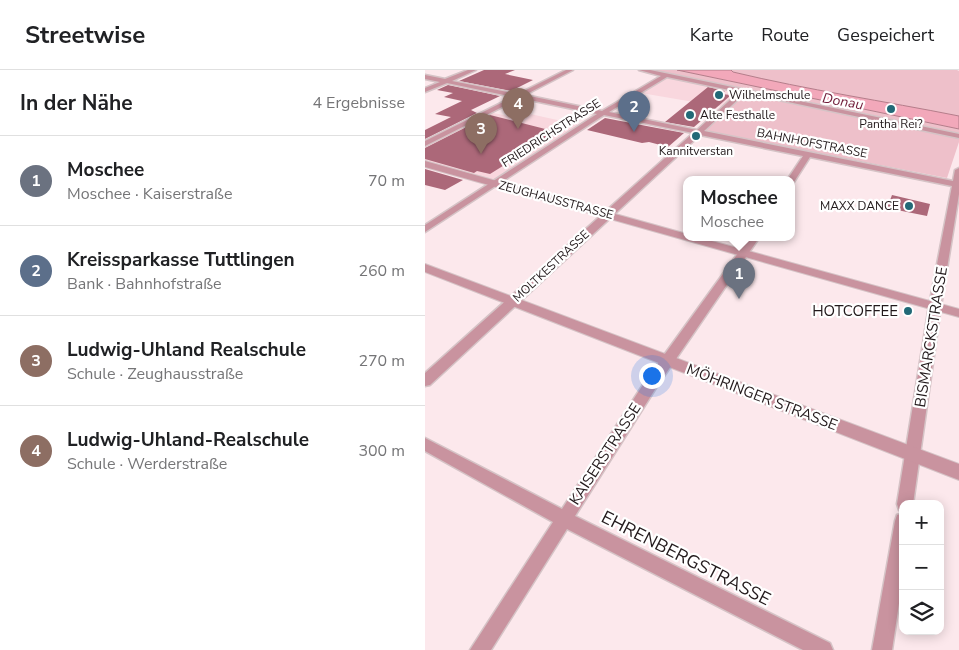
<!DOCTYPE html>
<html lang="de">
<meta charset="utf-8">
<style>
body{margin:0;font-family:"Nunito Sans",sans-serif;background:#f6f6f6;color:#202124}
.controls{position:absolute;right:15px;bottom:15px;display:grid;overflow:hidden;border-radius:10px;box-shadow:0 2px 12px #0003}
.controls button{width:45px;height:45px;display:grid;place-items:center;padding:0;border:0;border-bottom:1px solid #e0e0e0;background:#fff;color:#202124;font:25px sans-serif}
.you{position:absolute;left:226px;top:305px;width:18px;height:18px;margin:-12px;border:4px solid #fff;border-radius:50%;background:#1a73e8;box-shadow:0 0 0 8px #1a73e833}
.badge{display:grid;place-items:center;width:32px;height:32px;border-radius:50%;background:#1a73e8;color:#fff;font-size:16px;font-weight:700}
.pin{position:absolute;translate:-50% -41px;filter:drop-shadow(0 1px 2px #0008)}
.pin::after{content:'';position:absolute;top:26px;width:18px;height:15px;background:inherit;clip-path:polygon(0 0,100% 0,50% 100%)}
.popup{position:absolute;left:258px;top:106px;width:112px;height:65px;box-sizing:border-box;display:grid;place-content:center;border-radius:10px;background:#fff;filter:drop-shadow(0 1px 4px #0005);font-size:16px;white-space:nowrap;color:#757577}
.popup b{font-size:19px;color:#202124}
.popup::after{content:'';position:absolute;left:50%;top:100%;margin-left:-10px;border:10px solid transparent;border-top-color:#fff}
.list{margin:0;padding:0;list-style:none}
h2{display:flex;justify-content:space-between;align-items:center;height:65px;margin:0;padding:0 20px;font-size:21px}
h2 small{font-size:16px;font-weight:400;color:#757577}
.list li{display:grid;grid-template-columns:32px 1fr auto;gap:15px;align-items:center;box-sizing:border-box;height:90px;padding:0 20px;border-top:1px solid #e0e0e0}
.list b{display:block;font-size:19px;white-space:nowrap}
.list p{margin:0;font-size:16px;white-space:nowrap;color:#757577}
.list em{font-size:16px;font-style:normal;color:#757577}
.icon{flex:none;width:28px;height:28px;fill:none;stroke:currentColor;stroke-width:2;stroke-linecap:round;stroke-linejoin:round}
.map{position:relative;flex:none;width:534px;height:580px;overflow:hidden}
header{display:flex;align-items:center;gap:30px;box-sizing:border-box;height:70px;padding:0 25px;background:#fff;border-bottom:1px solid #e0e0e0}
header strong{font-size:24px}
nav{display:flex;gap:28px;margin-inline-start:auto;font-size:18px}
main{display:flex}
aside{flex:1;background:#fff}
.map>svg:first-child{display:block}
.built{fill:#f9d7de}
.green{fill:#eec0ca}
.water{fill:#f2a8ba;stroke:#b47d8a}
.building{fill:#ac6879}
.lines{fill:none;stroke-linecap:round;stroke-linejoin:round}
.minor-casing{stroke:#d5c3c6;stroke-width:3}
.tertiary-casing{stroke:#d5c3c6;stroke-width:2}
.minor{fill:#c9939f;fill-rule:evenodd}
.tertiary{fill:#c9939f;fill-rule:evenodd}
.poi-dot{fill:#226977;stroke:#fff;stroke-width:2}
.labels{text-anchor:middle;stroke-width:4.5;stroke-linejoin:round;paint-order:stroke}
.far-poi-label{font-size:12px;fill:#22191b;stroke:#fff;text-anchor:start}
.far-street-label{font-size:12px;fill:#22191b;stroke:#fff}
.far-water-label{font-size:14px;font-style:italic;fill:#701c39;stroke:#fff}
.poi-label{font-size:15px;fill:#22191b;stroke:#fff;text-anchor:end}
.street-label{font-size:15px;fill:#22191b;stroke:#fff}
.near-street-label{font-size:18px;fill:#22191b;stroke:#fff}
</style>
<header>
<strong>Streetwise</strong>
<nav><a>Karte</a><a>Route</a><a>Gespeichert</a></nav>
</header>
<main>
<aside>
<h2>In der Nähe<small>4 Ergebnisse</small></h2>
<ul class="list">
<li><span class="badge" style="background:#6b7280">1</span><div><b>Moschee</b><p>Moschee · Kaiserstraße</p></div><em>70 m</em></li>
<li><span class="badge" style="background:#5c6f8a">2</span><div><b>Kreissparkasse Tuttlingen</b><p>Bank · Bahnhofstraße</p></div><em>260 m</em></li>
<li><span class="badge" style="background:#8d6e63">3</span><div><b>Ludwig-Uhland Realschule</b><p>Schule · Zeughausstraße</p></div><em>270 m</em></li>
<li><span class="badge" style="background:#8d6e63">4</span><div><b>Ludwig-Uhland-Realschule</b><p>Schule · Werderstraße</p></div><em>300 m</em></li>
</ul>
</aside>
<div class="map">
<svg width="534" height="580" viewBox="0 0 534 580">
<rect width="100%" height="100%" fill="#fce8ec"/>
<g class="built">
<path d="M240,7l75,16 -17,14 -82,-14z"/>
<path d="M64,42l23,5 9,-5 59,13 -87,57 -68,-20v-17z"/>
</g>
<g class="green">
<path d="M229,0h23l282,59v4z"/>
<path d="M306,0h226l2,1v45c-75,-15 -151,-26 -226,-44z"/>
<path d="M320,24l214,44v4l-12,36 -242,-47z"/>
</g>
<path class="water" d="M252,0h54l2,2c75,18 151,29 226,44v13z"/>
<g class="building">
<path d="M59,0h31l-10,4 28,6 -22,11 -52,-10z"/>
<path d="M23,15l52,11 -29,14 6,3 -52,26v-9l26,-13 -16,-3 27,-13 -18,-4 9,-4 -16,-3z"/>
<path d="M283,17l17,4 -4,3 10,1 -37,32 -29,-5z"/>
<path d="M65,45l67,17 -67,42 -13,-3 -3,2 -49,-14v-11z"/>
<path d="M180,48l52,10 27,5 -16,14 -19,-5 -7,1 -55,-13z"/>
<path d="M0,99l38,11 -18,10 -20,-5z"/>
<path d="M467,125l38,9 -3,12 -40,-8z"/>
</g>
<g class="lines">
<defs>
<g id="minor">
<path d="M43,0h8l-24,11 66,13 48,-24h7l-48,25 77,16 59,-35 -22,-6h11l309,64v4l-214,-45 -41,38 249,50 2,-11 4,-2v26l-18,112 -28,198h-10v7l-4,-1 -2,-6 32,-198 23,-120 -142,-29 -16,25h-3v-2h-4l16,-24 -103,-21 -270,250 -5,1v-13l268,-240 -89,-18 -179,117v-7l172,-111 -77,-16 -95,48v-5l88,-44 -66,-14 -22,9v-4l15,-6 -15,-3v-4l20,4zM242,7l72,15 -42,38 -88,-18z"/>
<path d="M324,168h10l-103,150 -81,128 255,127 3,7h-30l-236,-121 -76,121h-21l83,-128 -128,-71v-13l137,71 84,-129z"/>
<path d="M478,443v64l-11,73h-20l23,-129 2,-6z"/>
</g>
<g id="tertiary">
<path d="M0,91l262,73v4h14l258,71v8l-534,-150z"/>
<path d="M0,194l534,200v16l-534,-208z"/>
</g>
</defs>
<use href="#minor" class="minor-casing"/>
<use href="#tertiary" class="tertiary-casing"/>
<use href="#minor" class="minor"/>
<use href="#tertiary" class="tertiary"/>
</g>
<g class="poi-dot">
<circle cx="294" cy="25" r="5"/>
<circle cx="466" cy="39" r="5"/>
<circle cx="265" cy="45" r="5"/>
<circle cx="271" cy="66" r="5"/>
<circle cx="484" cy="136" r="5"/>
<circle cx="483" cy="241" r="5"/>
</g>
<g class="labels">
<g class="far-poi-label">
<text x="304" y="29">Wilhelmschule</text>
<text x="275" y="49">Alte Festhalle</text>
<text x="466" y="58" text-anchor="middle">Pantha Rei?</text>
<text x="271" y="85" text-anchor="middle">Kannitverstan</text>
<text x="474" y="140" text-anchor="end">MAXX DANCE</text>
</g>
<g class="far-street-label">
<text transform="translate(126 63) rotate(-33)" y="4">FRIEDRICHSTRASSE</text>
<text transform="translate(387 73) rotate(11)" y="4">BAHNHOFSTRASSE</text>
<text transform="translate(131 130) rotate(15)" y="4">ZEUGHAUSSTRASSE</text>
<text transform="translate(126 196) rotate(-43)" y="4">MOLTKESTRASSE</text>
</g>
<g class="far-water-label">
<text transform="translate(418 31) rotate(10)" y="5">Donau</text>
</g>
<g class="poi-label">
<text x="473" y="246">HOTCOFFEE</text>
</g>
<g class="street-label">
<text transform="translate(506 267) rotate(-81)" y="5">BISMARCKSTRASSE</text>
<text transform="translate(337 327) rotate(21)" y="5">MÖHRINGER STRASSE</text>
<text transform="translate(180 384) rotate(-57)" y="5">KAISERSTRASSE</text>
</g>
<g class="near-street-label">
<text transform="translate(261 488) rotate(27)" y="6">EHRENBERGSTRASSE</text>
</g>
</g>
</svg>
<div class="controls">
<button>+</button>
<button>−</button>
<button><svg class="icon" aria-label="layers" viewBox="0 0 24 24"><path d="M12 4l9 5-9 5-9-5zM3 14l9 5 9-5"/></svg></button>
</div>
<div class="you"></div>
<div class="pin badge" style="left:314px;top:229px;background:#6b7280">1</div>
<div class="popup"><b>Moschee</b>Moschee</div>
<div class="pin badge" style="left:209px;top:62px;background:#5c6f8a">2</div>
<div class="pin badge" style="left:56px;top:84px;background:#8d6e63">3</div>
<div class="pin badge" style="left:93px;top:59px;background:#8d6e63">4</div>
</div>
</main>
